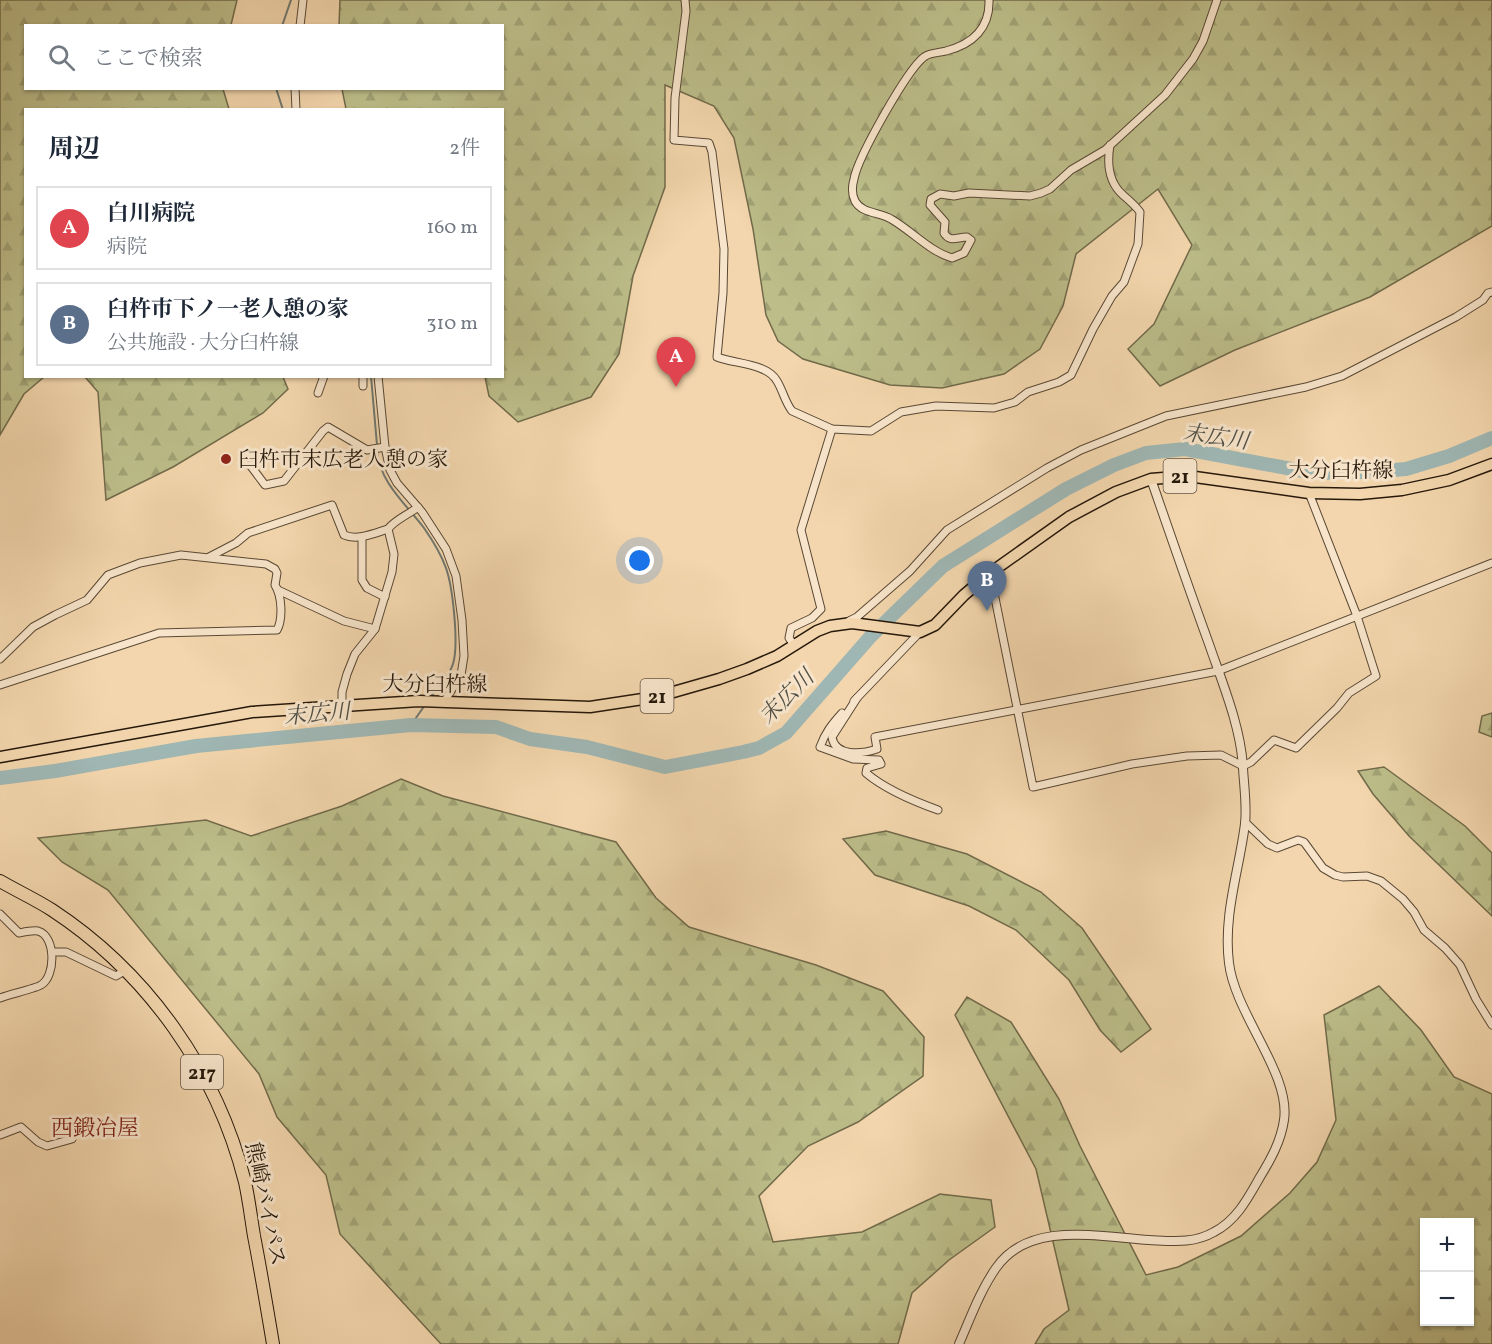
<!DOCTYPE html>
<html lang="ja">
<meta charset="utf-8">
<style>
body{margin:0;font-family:Vollkorn,"Noto Serif JP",serif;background:#f2f2f3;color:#1f2937}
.controls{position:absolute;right:18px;bottom:18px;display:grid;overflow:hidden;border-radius:0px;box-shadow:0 2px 4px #0004}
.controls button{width:54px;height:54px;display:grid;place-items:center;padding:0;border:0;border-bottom:2px solid #e0e1e3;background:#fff;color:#1f2937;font:30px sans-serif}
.you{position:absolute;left:640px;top:561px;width:21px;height:21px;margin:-15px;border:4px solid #fff;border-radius:50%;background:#1a73e8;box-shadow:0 0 0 9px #1a73e833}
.badge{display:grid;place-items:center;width:39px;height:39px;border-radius:50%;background:#8f2418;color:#fff;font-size:20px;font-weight:700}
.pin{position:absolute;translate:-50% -50px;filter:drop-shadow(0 2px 3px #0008)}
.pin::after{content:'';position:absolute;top:32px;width:21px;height:18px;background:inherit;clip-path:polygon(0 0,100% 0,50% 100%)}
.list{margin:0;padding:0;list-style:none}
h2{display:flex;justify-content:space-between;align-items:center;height:78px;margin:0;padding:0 24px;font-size:26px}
h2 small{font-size:20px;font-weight:400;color:#747a83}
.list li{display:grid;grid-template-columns:39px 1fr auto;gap:18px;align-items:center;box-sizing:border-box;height:84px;margin:0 12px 12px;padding:0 12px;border:2px solid #e0e1e3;border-radius:0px}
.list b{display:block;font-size:22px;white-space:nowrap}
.list p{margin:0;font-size:20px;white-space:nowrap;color:#747a83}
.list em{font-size:20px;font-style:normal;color:#747a83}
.icon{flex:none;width:33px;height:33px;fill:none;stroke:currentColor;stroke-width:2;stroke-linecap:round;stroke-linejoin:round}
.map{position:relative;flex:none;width:1492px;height:1344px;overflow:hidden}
.search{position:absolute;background:#fff;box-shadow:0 2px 4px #0004;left:24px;top:24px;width:480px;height:66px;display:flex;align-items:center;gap:15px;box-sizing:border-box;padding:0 21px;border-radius:0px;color:#747a83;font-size:22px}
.panel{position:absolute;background:#fff;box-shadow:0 2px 4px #0004;left:24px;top:108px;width:480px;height:270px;border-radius:0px}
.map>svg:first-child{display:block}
.forest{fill:url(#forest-firs);stroke:#716a4a;stroke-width:1.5;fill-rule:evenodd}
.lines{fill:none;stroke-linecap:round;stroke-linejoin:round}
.stream{stroke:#6f7770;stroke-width:2}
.river{stroke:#9fb7b4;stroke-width:14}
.minor-casing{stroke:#594834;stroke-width:9}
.tertiary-casing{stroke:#594834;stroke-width:10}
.primary-casing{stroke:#26180b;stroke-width:13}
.trunk-casing{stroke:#26180b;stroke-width:14}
.minor{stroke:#f7e4ca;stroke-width:7}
.tertiary{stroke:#f7e4ca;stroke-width:8}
.primary{stroke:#f3d6ad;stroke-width:10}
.trunk{stroke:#f3d6ad;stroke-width:12}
.poi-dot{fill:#8f2418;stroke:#f7e4ca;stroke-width:2}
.labels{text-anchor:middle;stroke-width:6;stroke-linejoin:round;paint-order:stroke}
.shield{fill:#f7e4ca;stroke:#655544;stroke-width:1.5}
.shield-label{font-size:20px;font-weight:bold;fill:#26180b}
.poi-label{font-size:21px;fill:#26180b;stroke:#f7e4ca;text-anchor:start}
.street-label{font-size:21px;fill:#26180b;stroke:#f7e4ca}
.water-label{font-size:22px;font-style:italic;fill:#505046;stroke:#f7e4ca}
.neighbourhood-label{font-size:22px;fill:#7a1f14;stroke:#f7e4ca}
</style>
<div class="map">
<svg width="1492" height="1344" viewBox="0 0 1492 1344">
<defs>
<pattern id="forest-firs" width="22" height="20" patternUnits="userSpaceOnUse" patternTransform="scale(1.5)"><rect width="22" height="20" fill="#bcbd89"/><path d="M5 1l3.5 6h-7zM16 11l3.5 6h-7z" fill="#a1a275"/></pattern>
</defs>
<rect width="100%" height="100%" fill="#f3d6ad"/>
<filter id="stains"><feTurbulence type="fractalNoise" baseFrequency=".00333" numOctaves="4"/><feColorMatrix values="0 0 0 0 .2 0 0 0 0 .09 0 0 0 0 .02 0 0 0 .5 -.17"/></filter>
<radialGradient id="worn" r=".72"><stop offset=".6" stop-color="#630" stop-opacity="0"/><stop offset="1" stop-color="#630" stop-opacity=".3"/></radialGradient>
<g class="forest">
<path d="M0,0h237l-6,25 -205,1v62l197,1 6,20 -203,1v266l18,1 -20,17 -24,41z"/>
<path d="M340,0h1152v226l-122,71 -135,53 -75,36 -32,-37 26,-25 38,-79 -34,-56 -82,65 -13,52 -23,43 -36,25 -62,14 -52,-3 -87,-26 -25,-18 -12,-26 -13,-86 -19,-91 -20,-32 -49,-21v102l-32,89 -14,78 -28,43 -73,25 -29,-26 -4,-19 17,-1v-266l-156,-1 -4,-20 160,-1v-62h-163z"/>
<path d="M85,377h198l5,12 -25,24 -90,54 -67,33 -8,-108z"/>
<path d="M1492,713v24l-13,-5 3,-16z"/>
<path d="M1384,767l81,59 27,27v63l-83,-80 -36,-42 -15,-23z"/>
<path d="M401,779l42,17 173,46 40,56 33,29 127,38 67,26 41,46 -1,39 -65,46 -50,24 -49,50 14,46 89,-10 78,-38 51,6 4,27 -46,33 -37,33 -14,51h-457l-101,-110 -14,-59 -49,-58 -18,-43 -151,-184 -46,-28 -24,-24 168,-18 45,16 91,-30z"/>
<path d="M886,831l81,23 74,38 41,36 69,101 -30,23 -21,-22 -31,-50 -53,-50 -47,-24 -94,-31 -32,-36z"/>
<path d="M1379,986l42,44 33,47 38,17v250h-457l9,-15 25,-19 -33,-141 -81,-154 12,-18 44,25 48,77 21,47 66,129 32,-8 63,-31 49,-43 27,-31 19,-42 -12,-105zM1424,1222h46v100h-46z"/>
</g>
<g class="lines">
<g class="stream">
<path d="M282,26l9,-26"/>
<path d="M276,88l7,22"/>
<path d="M371,376l6,69"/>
<path d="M377,451c3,32 29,53 47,77 9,13 17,26 22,40 7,20 13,77 7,96 -4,13 -15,23 -23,34"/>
<path d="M411,725l14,-20"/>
</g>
<path class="river" d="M0,778l55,-7 141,-25 215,-21 85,2 34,12 57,8 78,20 78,-15 16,-4 27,-15 85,-97 72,-70 123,-77 48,-24 32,-12 39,-4 128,24 55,-1 38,-3 43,-13 43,-18"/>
<defs>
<g id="minor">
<path d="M685,0l1,11 -11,87 -1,42 35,3 3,9 12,97 -1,44 -6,64c17,7 50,6 60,24 6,10 8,21 15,30l40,18 39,2 30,-19 35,-6 58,2 21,-6 13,-10 31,-10 12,-7 22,-46 19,-33 12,-14 14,-38 2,-32c-5,-7 -10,-11 -17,-17 -15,-13 -16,-32 -13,-50"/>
<path d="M989,0c1,28 -16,44 -43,51 -7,2 -15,1 -22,6 -17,13 -66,100 -70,122 -2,7 -2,16 1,22 7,13 25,11 36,18 21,12 38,32 61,39l12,-5 7,-13 -4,-3c-10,0 -17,6 -23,-4l1,-11 -15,-17 1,-6 9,-5 14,2 15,-3 61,3 11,-3 9,-4 21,-19 34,-20 60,-55 28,-36 10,-18 14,-41"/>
<path d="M300,26l3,-26"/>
<path d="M295,88l1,22"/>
<path d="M363,376v10"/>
<path d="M378,376l7,71 5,23 7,13 25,29 24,37 10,27 6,44 2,36 -3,19 -17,27"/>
<path d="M318,393l6,-17"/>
<path d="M250,465l15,20 19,-4 39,-50 5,-4 39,23 18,-3"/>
<path d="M362,537v43l5,8 18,9"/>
<path d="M209,557l27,-14 12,-10 84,-28 12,30c13,6 31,-2 44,-6"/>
<path d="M990,573l43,214 99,-23 55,-8 34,-1 22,11 8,-4 23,-22 22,8 41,-40 12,-15 27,-17 -19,-60 -48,-123"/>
<path d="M278,590l66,31 31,8"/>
<path d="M849,621l8,-4 53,-46 37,-41 100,-62 34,-18 85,-34 140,-29 36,-11 114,-59 27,-17 5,-7 4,-1"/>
<path d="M794,645l-5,-7 2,-10 21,-10 9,-9 -20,-79 31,-101"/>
<path d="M0,659l33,-32 22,-12 32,-15 21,-25 32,-12 41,-8 85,9 9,5 2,4 -2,12c7,11 8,34 2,45l-118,3 -159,52"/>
<path d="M857,698l-25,39c3,20 30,17 45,12l-2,-12 343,-66 274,-108"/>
<path d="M854,701l66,-69"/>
<path d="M342,706v-14l5,-18 8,-20 20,-25 17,-57 2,-18 -6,-25c8,-10 20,-14 30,-22"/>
<path d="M842,713c-10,11 -17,20 -22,34l33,12 26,1 2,4 -14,4 -1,5c20,17 47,28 72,37"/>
<path d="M1245,822l23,22 9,4 21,-8 6,2 19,26 12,7 8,2 24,-1 14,5 22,18 11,13 10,18 21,18 15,17 16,34 16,26"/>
<path d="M0,914l19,19c5,-1 13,-3 19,-2 18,5 18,45 3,54 -4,3 -34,10 -41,13"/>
<path d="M52,952h14l50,24 10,-6"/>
<path d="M0,1135l21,-8 17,15 9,4 25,-7"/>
</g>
<path id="tertiary" d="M959,1344c11,-25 21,-53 37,-76 33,-48 104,-31 153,-28 23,1 44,4 65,-8 23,-12 34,-34 46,-55 11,-18 21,-36 24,-57 7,-46 -49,-106 -55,-157 -6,-48 10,-92 16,-139 2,-18 -1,-38 -2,-56 -2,-41 -21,-86 -34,-124 -20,-55 -39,-110 -58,-165"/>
<path id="primary" d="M0,757l252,-45 167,-11 171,6 66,-10 63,-18 28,-10 30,-13 40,-25 13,-5 22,-3 68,9 15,-7 29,-30 26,-22 79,-56 47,-25 35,-13 37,-3 121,17 51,1 42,-4 47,-10 43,-16"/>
<path id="trunk" d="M0,881c17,10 35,18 52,29 96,63 165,161 193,272 4,18 6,36 9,54 7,36 13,72 19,108"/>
</defs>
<use href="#minor" class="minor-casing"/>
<use href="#tertiary" class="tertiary-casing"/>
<use href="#primary" class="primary-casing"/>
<use href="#trunk" class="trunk-casing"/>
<use href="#minor" class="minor"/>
<use href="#tertiary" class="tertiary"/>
<use href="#primary" class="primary"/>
<use href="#trunk" class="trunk"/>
</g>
<circle class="poi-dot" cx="226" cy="459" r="6"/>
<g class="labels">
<g class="shield">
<rect x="1163.5" y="459" width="33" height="34" rx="4.5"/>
<rect x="640.5" y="679" width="33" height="34" rx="4.5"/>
<rect x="181" y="1055" width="42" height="34" rx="4.5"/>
</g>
<g class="shield-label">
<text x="1180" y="483">21</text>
<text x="657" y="703">21</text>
<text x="202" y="1079">217</text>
</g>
<g class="poi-label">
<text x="238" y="466">臼杵市末広老人憩の家</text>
</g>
<g class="street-label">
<text x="1341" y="477">大分臼杵線</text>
<text x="435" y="691">大分臼杵線</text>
<text transform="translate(266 1204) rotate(78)" y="7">熊崎バイパス</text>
</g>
<g class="water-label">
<text transform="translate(1216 436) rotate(8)" y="8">末広川</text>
<text transform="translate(786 696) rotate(-45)" y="8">末広川</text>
<text transform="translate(317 713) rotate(-5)" y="8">末広川</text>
</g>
<g class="neighbourhood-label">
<text x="95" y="1135">西鍛冶屋</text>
</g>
</g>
<rect width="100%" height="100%" filter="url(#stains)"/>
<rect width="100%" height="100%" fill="url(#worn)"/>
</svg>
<div class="controls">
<button>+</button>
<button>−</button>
</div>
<div class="you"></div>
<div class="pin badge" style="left:676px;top:387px;background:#e0444e">A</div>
<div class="pin badge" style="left:987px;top:611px;background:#5c6f8a">B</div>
<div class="search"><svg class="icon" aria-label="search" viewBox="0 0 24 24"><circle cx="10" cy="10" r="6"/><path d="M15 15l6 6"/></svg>ここで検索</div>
<section class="panel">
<h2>周辺<small>2件</small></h2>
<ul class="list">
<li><span class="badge" style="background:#e0444e">A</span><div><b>白川病院</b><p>病院</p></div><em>160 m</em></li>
<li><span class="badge" style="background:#5c6f8a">B</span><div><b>臼杵市下ノ一老人憩の家</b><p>公共施設 · 大分臼杵線</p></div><em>310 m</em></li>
</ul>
</section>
</div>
